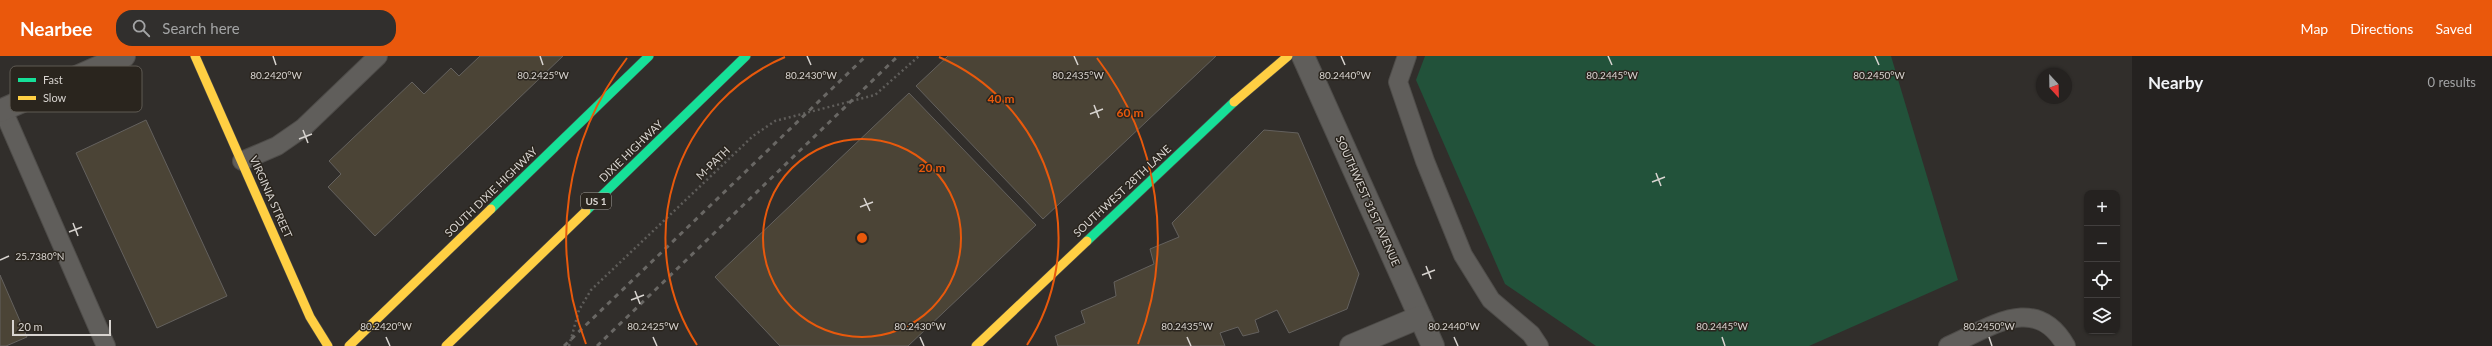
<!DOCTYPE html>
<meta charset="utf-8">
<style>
body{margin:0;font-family:Lato,sans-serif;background:#312f2d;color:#f1f3f6}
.controls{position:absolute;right:12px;bottom:12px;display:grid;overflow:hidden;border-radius:8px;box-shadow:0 1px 3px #0004}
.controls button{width:36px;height:36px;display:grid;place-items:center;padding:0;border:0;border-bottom:1px solid #423f3e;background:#252220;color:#f1f3f6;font:20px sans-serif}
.compass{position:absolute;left:2036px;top:12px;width:36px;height:36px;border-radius:50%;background:#252220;box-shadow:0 1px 3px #0004;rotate:158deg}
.scale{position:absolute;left:12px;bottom:10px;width:99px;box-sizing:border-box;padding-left:4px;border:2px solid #d8d4d0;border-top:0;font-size:11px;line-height:14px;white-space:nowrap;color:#d8d4d0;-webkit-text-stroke:3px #2a251e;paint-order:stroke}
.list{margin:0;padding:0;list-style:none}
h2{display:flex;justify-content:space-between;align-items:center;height:52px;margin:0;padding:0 16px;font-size:17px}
h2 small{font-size:13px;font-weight:400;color:#a3a4a5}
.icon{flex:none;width:22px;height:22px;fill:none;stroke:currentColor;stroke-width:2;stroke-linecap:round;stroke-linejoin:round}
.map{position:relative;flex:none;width:2132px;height:290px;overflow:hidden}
header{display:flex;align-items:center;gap:24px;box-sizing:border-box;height:56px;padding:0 20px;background:#ea580c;color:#fff}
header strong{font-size:19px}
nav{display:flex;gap:22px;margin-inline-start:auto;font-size:14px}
.search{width:280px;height:36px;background:#312f2d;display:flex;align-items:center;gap:10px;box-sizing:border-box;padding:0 14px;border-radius:16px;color:#a3a4a5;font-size:15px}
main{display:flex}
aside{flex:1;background:#252220}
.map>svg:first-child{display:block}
.green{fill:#22523a}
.building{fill:#4b4436;stroke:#64615e}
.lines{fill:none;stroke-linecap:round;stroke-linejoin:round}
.lane-casing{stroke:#4e4c49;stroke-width:20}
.street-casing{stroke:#4e4c49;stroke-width:24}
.fast-casing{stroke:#4e4c49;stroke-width:10}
.slow-casing{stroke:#4e4c49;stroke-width:10}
.path{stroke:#5f5d5a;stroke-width:2.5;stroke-dasharray:2 3;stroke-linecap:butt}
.lane{stroke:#605e5b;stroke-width:18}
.street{stroke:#605e5b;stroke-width:22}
.fast{stroke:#16e098;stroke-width:9}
.slow{stroke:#ffcf43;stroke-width:9}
.rail{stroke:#696764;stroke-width:3;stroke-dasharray:5 5;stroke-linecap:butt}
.ticks{fill:none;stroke:#d8d4d0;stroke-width:1.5}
.ring{fill:none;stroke:#e8590c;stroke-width:2}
.labels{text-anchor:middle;stroke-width:3;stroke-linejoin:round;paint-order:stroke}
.shield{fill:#2a251e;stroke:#a4a09b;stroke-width:1}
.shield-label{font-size:10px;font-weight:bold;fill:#d8d4d0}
.street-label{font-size:11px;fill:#d8d4d0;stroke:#2a251e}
.key{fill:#2a251e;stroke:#5e5a53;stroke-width:1}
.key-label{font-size:11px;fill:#d8d4d0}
.ticks-label{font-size:10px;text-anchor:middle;fill:#d8d4d0;stroke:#2a251e;stroke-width:3;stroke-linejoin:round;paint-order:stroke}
.centre{fill:#e8590c;stroke:#2a251e;stroke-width:2}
.ring-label{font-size:12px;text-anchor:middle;font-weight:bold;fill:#e8590c;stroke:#2a251e;stroke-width:3;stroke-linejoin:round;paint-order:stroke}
</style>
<header>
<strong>Nearbee</strong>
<div class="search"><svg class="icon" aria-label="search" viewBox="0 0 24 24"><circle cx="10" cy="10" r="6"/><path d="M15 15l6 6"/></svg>Search here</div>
<nav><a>Map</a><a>Directions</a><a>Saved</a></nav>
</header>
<main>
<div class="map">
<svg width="2132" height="290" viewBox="0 0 2132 290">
<rect width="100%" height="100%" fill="#312e2b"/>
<path class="green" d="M1425,0h466l67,224 -149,66h-213l-91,-62 -89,-204z"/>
<g class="building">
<path d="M480,0h83l-188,180 -47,-49 13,-13 -12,-13 83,-79 12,12 27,-26 8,8z"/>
<path d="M948,0h268l-173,163 -127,-133z"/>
<path d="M909,37l127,132 -128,121h-128l-65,-69z"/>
<path d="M146,64l81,176 -70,32 -81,-175z"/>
<path d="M1264,74l34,3 61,141 -12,35 -58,24 -12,-23 -22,10 4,12 -16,4 -5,-9 -18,6 5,13h-167l-3,-10 30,-13 -4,-12 35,-15 -2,-14 40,-18 -4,-15 29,-12 -7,-14z"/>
<path d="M0,219l27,62 -21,9h-6z"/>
</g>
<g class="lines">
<defs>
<g id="lane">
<path d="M1407,0l-9,26 27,79 38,94 28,45 40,34 8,12"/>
<path d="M3,54l103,236"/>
<path d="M242,105l35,-15 26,-18 75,-72"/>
<path d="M1948,290c42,-18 87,-54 118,0"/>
</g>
<g id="street">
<path d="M1303,0l130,290"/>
<path d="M0,55l124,-55"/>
<path d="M1351,290l69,-29"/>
</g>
<g id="fast">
<path d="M491,153l158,-153"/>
<path d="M586,155l160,-155"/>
<path d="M1087,185l147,-139"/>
</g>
<g id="slow">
<path d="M195,0l115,261 18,29"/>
<path d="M1234,46l54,-46"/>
<path d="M349,290l142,-137"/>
<path d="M446,290l140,-135"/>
<path d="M976,290l111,-105"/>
</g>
</defs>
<use href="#lane" class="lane-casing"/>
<use href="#street" class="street-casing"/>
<use href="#fast" class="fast-casing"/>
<use href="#slow" class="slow-casing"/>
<path class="path" d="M569,290l10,-36 12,-20 162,-154 22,-15 100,-26 44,-39"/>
<use href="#lane" class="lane"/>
<use href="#street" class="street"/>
<use href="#fast" class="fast"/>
<use href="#slow" class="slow"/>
<g class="rail">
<path d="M564,290l302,-290"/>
<path d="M597,290l301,-290"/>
</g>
</g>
<path class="ticks" d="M273,0l3,9M540,0l3,9M807,0l4,9M1074,0l4,9M1341,0l4,9M1608,0l4,9M1875,0l4,9M1094,49l5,13M1090,58l13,-5M303,74l5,13M299,83l13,-5M1656,117l5,13M1652,126l13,-5M864,142l6,13M860,151l13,-5M73,167l5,13M69,176l13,-5M0,204l9,-4M1426,210l5,13M1422,219l13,-5M635,235l5,13M631,244l13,-5M386,281l4,9M653,281l4,9M920,281l4,9M1187,281l4,9M1454,281l4,9M1722,281l3,9M1989,281l3,9"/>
<g class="ring">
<circle cx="862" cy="182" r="99"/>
<path d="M697 289A197 197 0 0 1 785 1M939 1A197 197 0 0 1 1027 289"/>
<path d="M586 288A296 296 0 0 1 627 2M1097 2A296 296 0 0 1 1138 288"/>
</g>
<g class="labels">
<rect class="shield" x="581" y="137" width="30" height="16" rx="3"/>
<g class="shield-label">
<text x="596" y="149">US 1</text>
</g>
<g class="street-label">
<text transform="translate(631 95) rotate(-44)" y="4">DIXIE HIGHWAY</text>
<text transform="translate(713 107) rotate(-44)" y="4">M-PATH</text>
<text transform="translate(1122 135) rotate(-43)" y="4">SOUTHWEST 28TH LANE</text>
<text transform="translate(491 136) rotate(-44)" y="4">SOUTH DIXIE HIGHWAY</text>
<text transform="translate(271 141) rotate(66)" y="4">VIRGINIA STREET</text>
<text transform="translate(1368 145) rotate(66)" y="4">SOUTHWEST 31ST AVENUE</text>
</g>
</g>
<rect x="10" y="10" width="132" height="46" rx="6" class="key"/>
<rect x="18" y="22" width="18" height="4" fill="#16e098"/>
<rect x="18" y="40" width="18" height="4" fill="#ffcf43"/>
<g class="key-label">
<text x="43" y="28">Fast</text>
<text x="43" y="46">Slow</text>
</g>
<g class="ticks-label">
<text x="276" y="23">80.2420°W</text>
<text x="543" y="23">80.2425°W</text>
<text x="811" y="23">80.2430°W</text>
<text x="1078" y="23">80.2435°W</text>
<text x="1345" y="23">80.2440°W</text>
<text x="1612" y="23">80.2445°W</text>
<text x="1879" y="23">80.2450°W</text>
<text x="40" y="204">25.7380°N</text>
<text x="386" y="274">80.2420°W</text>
<text x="653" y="274">80.2425°W</text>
<text x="920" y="274">80.2430°W</text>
<text x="1187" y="274">80.2435°W</text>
<text x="1454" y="274">80.2440°W</text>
<text x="1722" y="274">80.2445°W</text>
<text x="1989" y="274">80.2450°W</text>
</g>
<circle cx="862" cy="182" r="6" class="centre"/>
<g class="ring-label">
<text x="1001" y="47">40 m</text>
<text x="1130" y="61">60 m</text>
<text x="932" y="116">20 m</text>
</g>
</svg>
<div class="controls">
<button>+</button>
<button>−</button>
<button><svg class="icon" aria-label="locate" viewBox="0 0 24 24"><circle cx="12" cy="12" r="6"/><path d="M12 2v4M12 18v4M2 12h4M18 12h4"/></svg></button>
<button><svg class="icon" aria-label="layers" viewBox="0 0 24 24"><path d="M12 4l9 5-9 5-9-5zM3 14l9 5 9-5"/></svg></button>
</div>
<svg class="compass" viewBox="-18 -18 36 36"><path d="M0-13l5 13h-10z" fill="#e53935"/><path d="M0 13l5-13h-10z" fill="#a3a4a5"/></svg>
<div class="scale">20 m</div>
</div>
<aside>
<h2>Nearby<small>0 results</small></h2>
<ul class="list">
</ul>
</aside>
</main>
